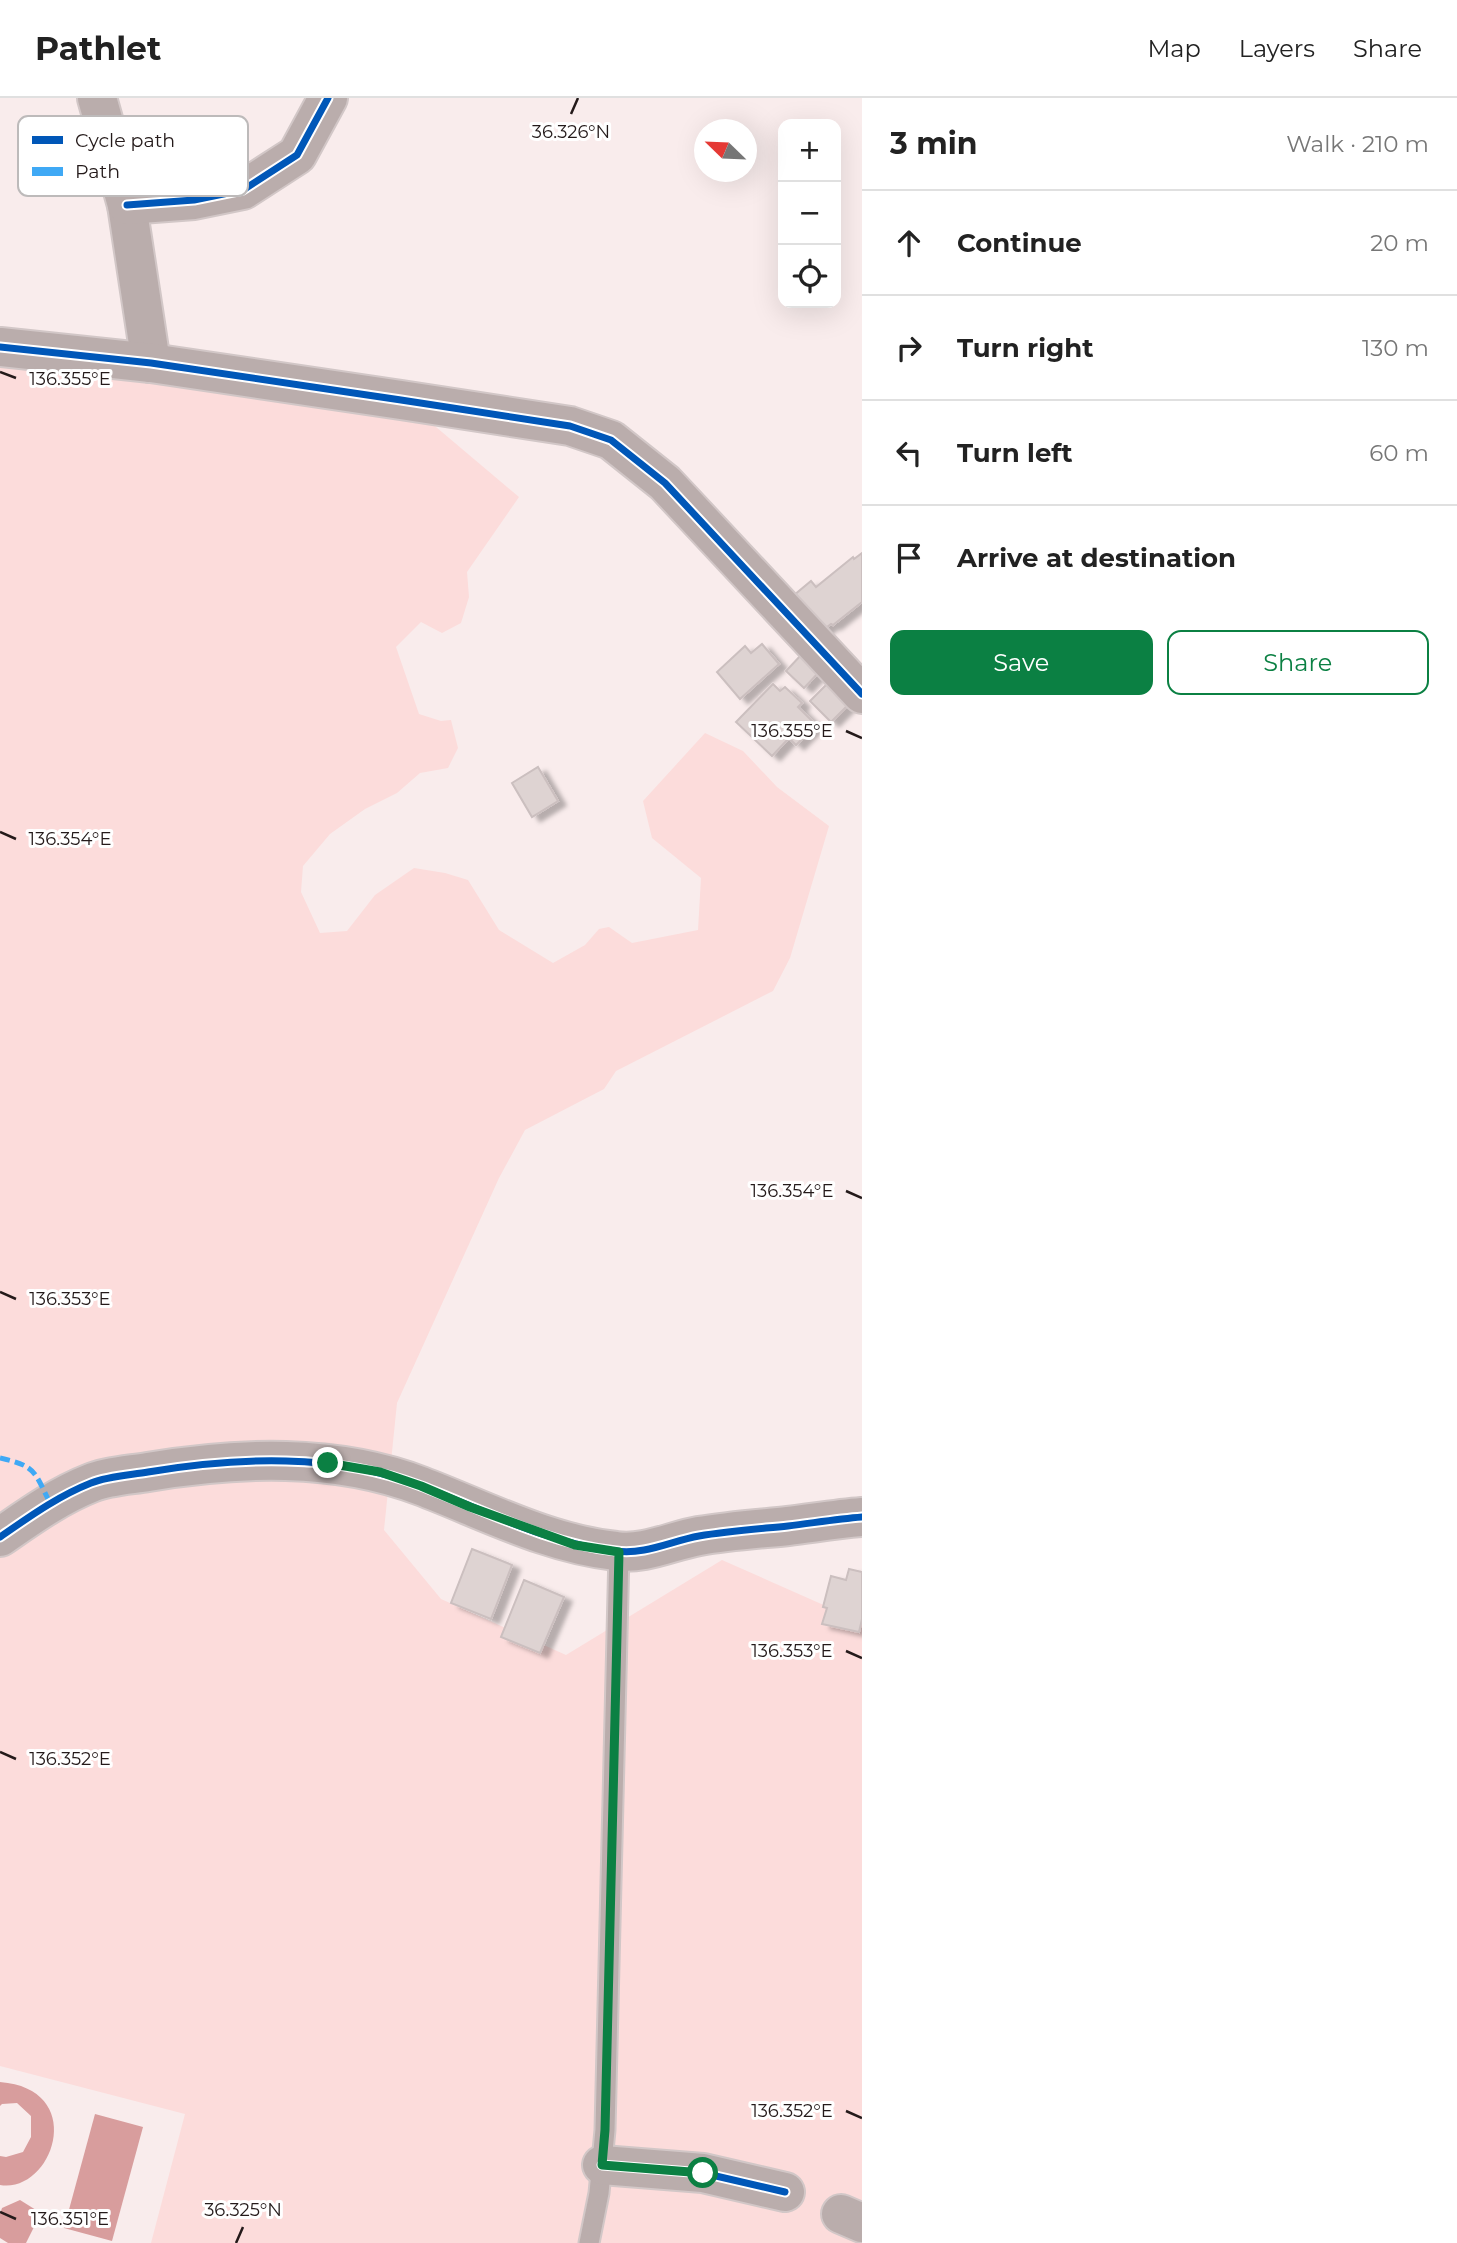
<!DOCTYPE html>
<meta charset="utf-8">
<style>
body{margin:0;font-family:Montserrat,sans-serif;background:#f2f2f2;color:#222}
.controls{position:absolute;right:21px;top:21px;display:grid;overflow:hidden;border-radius:14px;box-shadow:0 7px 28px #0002}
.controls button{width:63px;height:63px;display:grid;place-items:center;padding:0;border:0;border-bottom:2px solid #e0e0e0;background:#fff;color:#222;font:35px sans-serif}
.compass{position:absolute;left:694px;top:21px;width:63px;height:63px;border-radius:50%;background:#fff;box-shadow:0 7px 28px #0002;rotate:293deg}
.stop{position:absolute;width:21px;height:21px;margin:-16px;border:5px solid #0b8043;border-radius:50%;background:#fff}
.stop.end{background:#0b8043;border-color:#fff;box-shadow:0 2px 7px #0008}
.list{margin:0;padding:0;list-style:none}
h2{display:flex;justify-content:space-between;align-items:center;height:91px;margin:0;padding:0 28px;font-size:30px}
h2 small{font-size:23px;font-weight:400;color:#767676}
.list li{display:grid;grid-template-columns:46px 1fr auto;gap:21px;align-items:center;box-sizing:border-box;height:105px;padding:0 28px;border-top:2px solid #e0e0e0}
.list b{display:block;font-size:26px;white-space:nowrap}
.list em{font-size:23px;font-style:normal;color:#767676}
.actions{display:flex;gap:14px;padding:21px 28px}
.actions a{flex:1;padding:16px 0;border:2px solid #0b8043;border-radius:14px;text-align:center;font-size:24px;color:#0b8043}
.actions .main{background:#0b8043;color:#fff}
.icon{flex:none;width:38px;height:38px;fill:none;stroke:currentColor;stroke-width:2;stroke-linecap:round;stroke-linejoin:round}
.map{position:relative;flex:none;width:862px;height:2145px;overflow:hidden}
header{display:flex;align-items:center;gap:42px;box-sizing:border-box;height:98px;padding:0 35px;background:#fff;border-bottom:2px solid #e0e0e0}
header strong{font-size:33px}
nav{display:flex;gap:38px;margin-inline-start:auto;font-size:24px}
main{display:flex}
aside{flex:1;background:#fff}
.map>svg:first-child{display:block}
.green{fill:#fcdcdb}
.water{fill:#d89d9d}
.building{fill:#ded3d2;stroke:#cbbfbf;stroke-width:2;filter:url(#shadow)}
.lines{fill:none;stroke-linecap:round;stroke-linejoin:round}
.service-casing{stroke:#d2c7c7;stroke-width:23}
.minor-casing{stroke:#d2c7c7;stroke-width:42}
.tertiary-casing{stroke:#d2c7c7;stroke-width:42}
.service{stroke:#baadac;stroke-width:19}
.minor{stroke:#baadac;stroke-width:38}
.tertiary{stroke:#baadac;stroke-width:38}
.quiet{stroke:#3fa9f5;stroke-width:5;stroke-dasharray:10 5;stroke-linecap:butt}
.cycleway-casing{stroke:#fff;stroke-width:11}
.cycleway{stroke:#0057b8;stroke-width:7}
.route{stroke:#0b8043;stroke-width:9}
.ticks{fill:none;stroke:#241a1a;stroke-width:2.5}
.key{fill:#fff;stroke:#bdbaba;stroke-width:2}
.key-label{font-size:19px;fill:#241a1a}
.ticks-label{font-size:18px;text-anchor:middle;fill:#241a1a;stroke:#fff;stroke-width:6;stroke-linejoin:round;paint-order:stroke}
</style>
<header>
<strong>Pathlet</strong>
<nav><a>Map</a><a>Layers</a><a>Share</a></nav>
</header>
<main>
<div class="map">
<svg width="862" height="2145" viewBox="0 0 862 2145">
<defs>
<filter id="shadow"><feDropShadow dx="8" dy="4.5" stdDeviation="2" flood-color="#0004"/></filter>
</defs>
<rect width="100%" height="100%" fill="#f9ecec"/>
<path class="green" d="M0,264l423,54 96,81 -52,75 2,25 -8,26 -19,10 -21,-11 -25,25 23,67 22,7 10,-1 7,28 -10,20 -28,5 -23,20 -32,16 -35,25 -27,32 -2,26 19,41 27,-2 28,-36 39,-27 31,5 23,7 31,50 54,33 32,-18 14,-16 10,-2 23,16 66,-13 3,-52 -49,-40 -9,-37 62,-68 38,18 34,36 52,39 -39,132 -17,33 -157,80 -12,18 -79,41 -26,48 -102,225 -13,127 57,69 125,56 156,-95 140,62v621h-711l34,-129 -185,-48z"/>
<g class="water">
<path d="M0,1984c89,7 53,112 0,103v-29l6,1 17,-5 8,-15v-21l-14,-13 -15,1 -2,2z"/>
<path d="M95,2016l48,13 -31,114 -48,-13z"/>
<path d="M20,2102l16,10 1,11 -11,22h-18l-8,-5v-24l2,-6z"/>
</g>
<g class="building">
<path d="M862,455v49l-29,23 -2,-1 -9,7 -29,-35 18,-15 5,6 37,-30 1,2z"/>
<path d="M762,546l17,20 -39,35 -23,-27 28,-26 6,7z"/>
<path d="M803,555l18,17 -17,18 -18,-17z"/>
<path d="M828,585l21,21 -18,18 -21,-21z"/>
<path d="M773,586l7,7 5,-4 17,16 -4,4 18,18 -20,20 -7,-7 -17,18 -36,-34z"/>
<path d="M538,669l20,34 -26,16 -20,-34z"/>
<path d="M472,1451l40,16 -21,54 -40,-16z"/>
<path d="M849,1471l13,3v47l-3,13 -37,-8 5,-16 -4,-1 8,-31 15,4z"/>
<path d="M524,1482l40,17 -24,56 -39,-16z"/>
</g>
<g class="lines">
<defs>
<path id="service" d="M589,2145l10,-50 6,-63 14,-578"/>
<g id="minor">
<path d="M97,0l30,107 24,158"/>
<path d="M127,107l67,-5 49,-10 54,-35 31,-57"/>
<path d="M0,249l151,16 250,37 169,26 41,14 54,43 197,211"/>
<path d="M602,2067l101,8 82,19"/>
<path d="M841,2116l21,9"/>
</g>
<path id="tertiary" d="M0,1439c29,-20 58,-41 91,-54 17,-7 39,-8 57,-11 90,-15 187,-19 273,14 63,24 127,58 195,65 29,4 55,-10 83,-15 29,-5 59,-7 89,-10 25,-3 49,-7 74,-9"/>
</defs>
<use href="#service" class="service-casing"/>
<use href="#minor" class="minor-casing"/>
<use href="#tertiary" class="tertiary-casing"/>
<use href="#service" class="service"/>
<use href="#minor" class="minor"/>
<use href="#tertiary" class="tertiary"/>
<path class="quiet" d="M0,1360c36,8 34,13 50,45"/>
<defs>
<g id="cycleway">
<path d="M127,107l67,-5 49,-10 54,-35 31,-57"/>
<path d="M0,249l151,16 250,37 169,26 41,14 54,43 197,211"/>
<path d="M0,1439c29,-20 58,-41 91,-54 17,-7 39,-8 57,-11 90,-15 187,-19 273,14 63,24 127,58 195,65 29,4 55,-10 83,-15 29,-5 59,-7 89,-10 25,-3 49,-7 74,-9"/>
<path d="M602,2067l101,8 82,19"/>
</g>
</defs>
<use href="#cycleway" class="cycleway-casing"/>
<use href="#cycleway" class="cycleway"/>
</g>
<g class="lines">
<path class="route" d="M328,1365l52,9 41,14 49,21 105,38 44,7 -14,578 -3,35 101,8"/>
</g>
<path class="ticks" d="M571,16l7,-16M0,274l16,6M846,633l16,7M0,734l16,7M846,1093l16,7M0,1194l16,7M846,1553l16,7M0,1654l16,7M846,2013l16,7M0,2114l16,7M236,2145l7,-16"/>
<rect x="18" y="18" width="230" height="80" rx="10" class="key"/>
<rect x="32" y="38" width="31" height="8" fill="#0057b8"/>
<rect x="32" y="69" width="31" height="9" fill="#3fa9f5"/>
<g class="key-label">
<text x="75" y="49">Cycle path</text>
<text x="75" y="80">Path</text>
</g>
<g class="ticks-label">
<text x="571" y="40">36.326°N</text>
<text x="70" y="287">136.355°E</text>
<text x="792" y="639">136.355°E</text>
<text x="70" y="747">136.354°E</text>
<text x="792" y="1099">136.354°E</text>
<text x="70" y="1207">136.353°E</text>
<text x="792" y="1559">136.353°E</text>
<text x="70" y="1667">136.352°E</text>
<text x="792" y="2019">136.352°E</text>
<text x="243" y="2118">36.325°N</text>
<text x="70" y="2127">136.351°E</text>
</g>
</svg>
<div class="controls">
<button>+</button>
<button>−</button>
<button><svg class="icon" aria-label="locate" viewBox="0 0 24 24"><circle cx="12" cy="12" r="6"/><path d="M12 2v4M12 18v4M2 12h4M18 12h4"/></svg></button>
</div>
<svg class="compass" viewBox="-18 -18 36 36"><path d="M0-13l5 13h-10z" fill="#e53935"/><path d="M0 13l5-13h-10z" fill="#767676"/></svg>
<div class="stop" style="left:703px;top:2075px"></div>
<div class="stop end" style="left:328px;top:1365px"></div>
</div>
<aside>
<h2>3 min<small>Walk · 210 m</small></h2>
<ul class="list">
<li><svg class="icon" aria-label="ahead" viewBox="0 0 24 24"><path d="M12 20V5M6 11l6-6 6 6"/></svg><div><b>Continue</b></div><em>20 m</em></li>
<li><svg class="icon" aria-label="right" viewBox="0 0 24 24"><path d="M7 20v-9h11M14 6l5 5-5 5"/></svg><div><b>Turn right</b></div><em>130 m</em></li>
<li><svg class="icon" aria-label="left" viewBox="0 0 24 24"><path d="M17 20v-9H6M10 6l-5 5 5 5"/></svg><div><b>Turn left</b></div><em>60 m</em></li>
<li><svg class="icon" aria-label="arrive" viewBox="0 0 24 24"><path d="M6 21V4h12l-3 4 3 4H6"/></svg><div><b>Arrive at destination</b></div></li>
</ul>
<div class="actions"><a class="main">Save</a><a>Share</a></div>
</aside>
</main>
